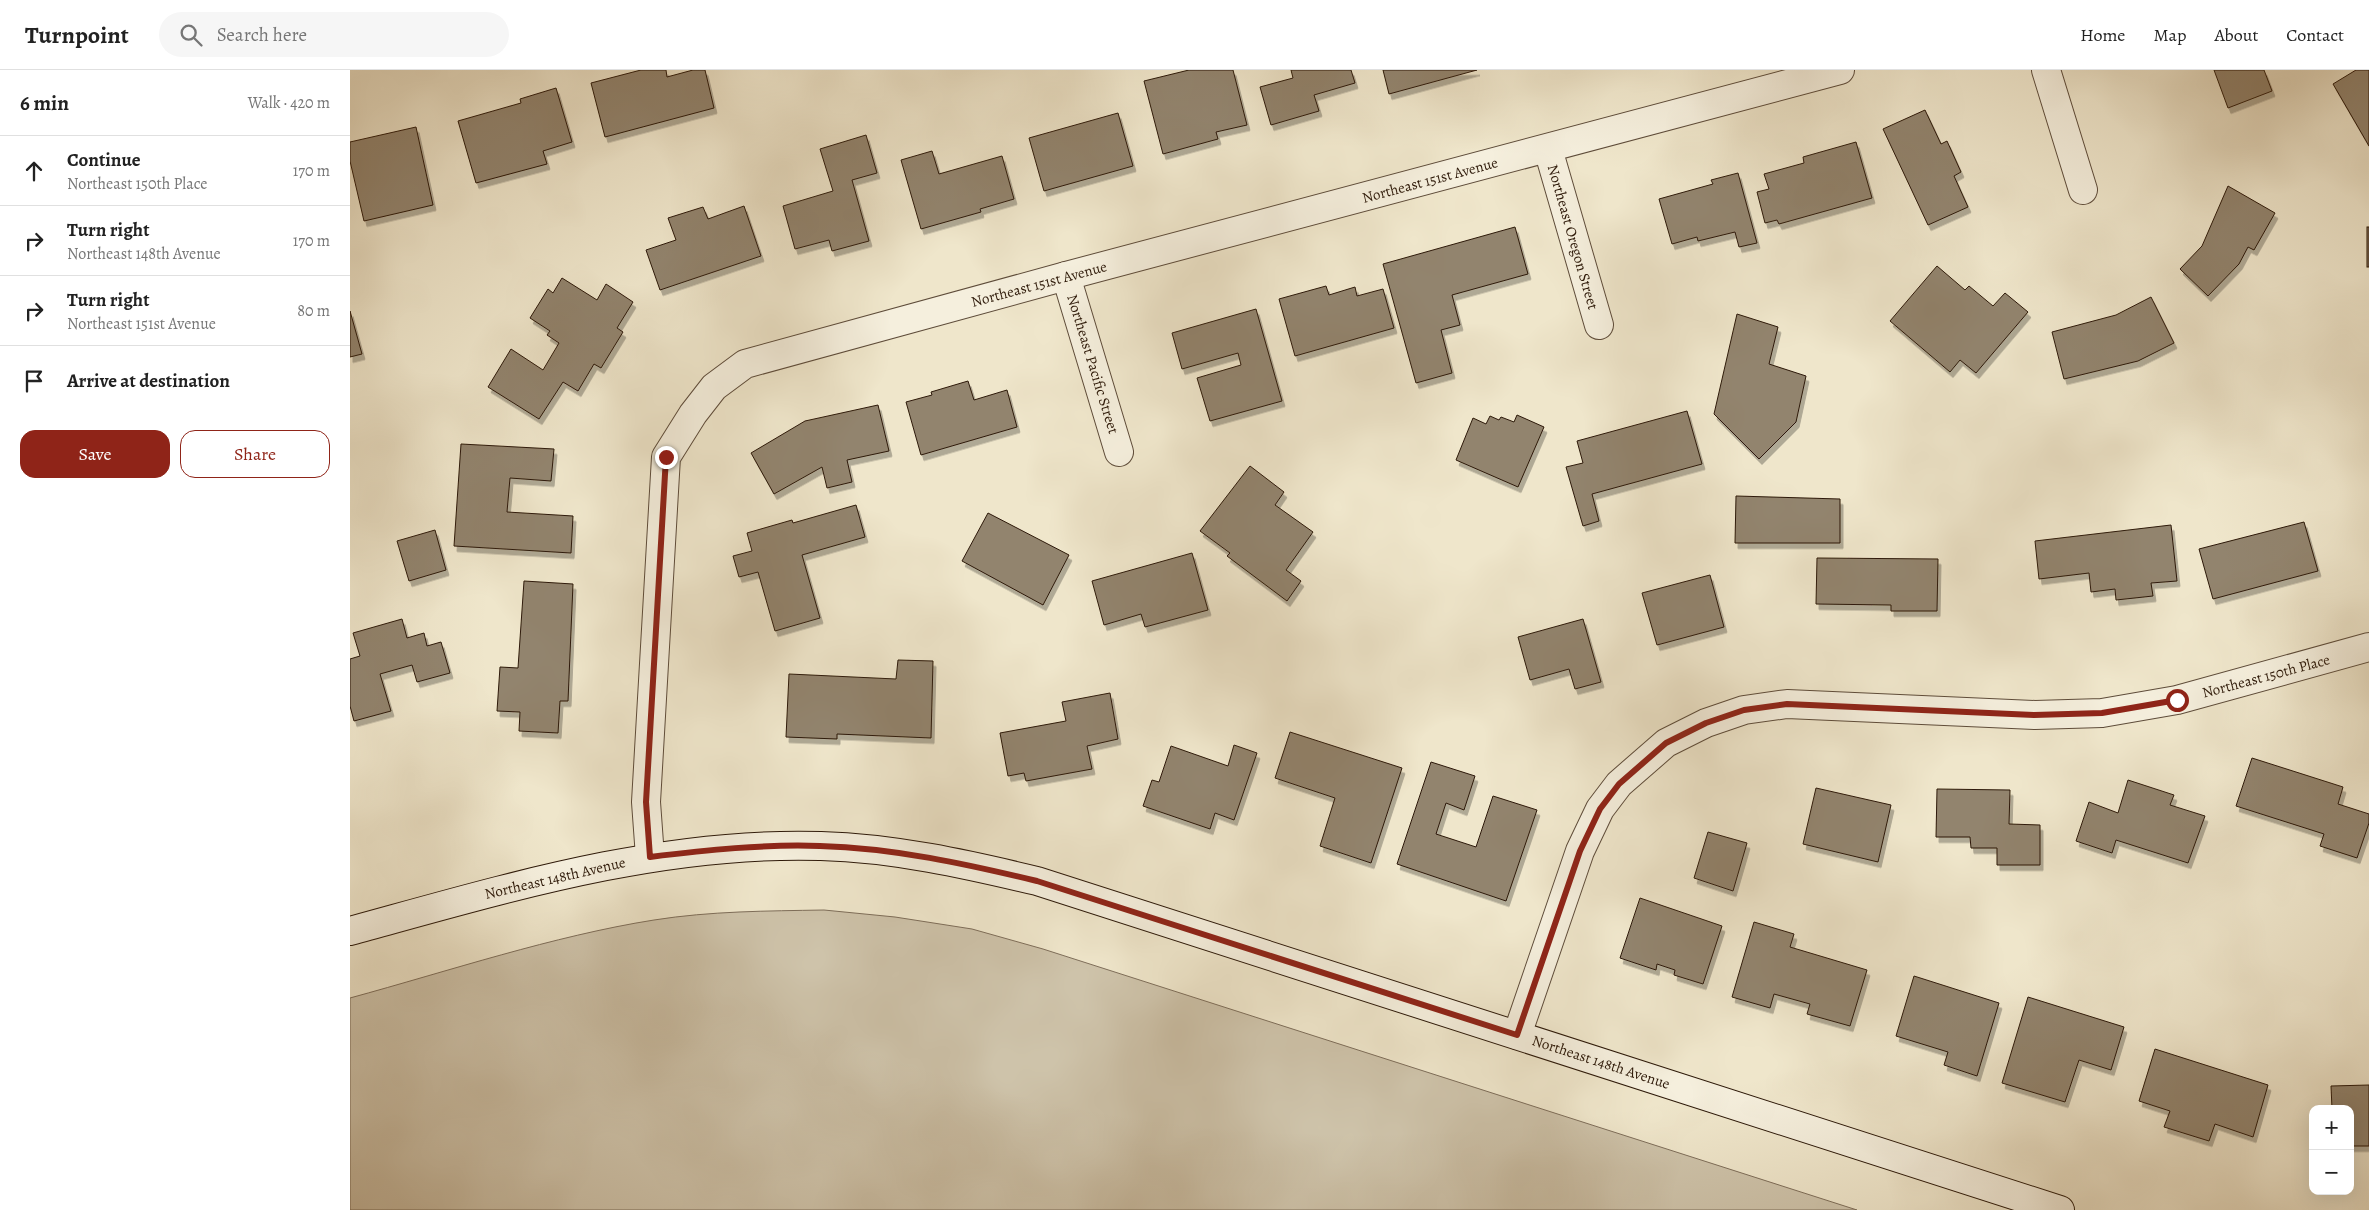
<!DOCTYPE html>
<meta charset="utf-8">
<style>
body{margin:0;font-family:Alegreya,serif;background:#f6f6f6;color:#222}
.controls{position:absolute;right:15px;bottom:15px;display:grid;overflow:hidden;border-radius:10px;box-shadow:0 5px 20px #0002}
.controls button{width:45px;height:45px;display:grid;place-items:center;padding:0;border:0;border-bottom:1px solid #e0e0e0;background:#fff;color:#222;font:25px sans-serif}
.stop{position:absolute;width:15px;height:15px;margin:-11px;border:4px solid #8f2418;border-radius:50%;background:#fff}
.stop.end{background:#8f2418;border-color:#fff;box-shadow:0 1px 5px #0008}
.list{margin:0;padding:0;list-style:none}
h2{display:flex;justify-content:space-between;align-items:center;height:65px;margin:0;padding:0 20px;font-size:21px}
h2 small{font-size:16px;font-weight:400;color:#767676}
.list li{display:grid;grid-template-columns:32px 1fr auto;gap:15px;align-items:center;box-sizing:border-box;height:70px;padding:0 20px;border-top:1px solid #e0e0e0}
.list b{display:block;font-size:19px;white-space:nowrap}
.list p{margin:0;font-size:16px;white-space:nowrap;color:#767676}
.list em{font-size:16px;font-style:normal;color:#767676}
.actions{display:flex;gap:10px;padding:15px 20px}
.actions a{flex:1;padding:11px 0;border:1px solid #8f2418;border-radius:15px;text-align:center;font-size:18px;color:#8f2418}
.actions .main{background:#8f2418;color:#fff}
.icon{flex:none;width:28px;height:28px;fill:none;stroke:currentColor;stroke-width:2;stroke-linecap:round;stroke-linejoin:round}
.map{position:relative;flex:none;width:2019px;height:1140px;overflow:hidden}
header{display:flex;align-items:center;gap:30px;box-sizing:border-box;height:70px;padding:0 25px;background:#fff;border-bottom:1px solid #e0e0e0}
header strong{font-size:24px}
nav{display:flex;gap:28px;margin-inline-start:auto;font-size:18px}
.search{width:350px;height:45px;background:#f6f6f6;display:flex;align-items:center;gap:12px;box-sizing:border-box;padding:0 18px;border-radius:28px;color:#767676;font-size:19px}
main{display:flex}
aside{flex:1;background:#fff}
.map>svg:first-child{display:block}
.green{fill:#cec3aa;stroke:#7e6e5a}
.building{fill:#92846e;stroke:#2d1909;filter:url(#shadow)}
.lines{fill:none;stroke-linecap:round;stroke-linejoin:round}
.street-casing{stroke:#5e4c3a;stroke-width:30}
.secondary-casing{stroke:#2d1909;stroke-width:30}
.street{stroke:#f5efdd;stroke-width:28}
.secondary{stroke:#f5efdd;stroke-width:28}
.route{stroke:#8f2418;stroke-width:6}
.labels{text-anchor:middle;stroke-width:4.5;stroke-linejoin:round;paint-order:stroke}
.street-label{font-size:15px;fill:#2d1909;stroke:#f5efdd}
</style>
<header>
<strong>Turnpoint</strong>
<div class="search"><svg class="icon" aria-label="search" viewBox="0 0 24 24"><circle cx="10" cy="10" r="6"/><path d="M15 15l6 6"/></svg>Search here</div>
<nav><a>Home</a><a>Map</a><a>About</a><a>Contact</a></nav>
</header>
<main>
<aside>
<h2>6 min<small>Walk · 420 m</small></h2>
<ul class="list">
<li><svg class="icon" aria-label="ahead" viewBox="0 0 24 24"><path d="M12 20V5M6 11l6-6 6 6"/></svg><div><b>Continue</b><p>Northeast 150th Place</p></div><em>170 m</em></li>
<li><svg class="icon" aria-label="right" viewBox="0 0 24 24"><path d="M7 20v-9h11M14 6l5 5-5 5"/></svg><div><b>Turn right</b><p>Northeast 148th Avenue</p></div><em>170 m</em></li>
<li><svg class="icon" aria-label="right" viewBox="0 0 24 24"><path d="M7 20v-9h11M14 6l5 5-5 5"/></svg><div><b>Turn right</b><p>Northeast 151st Avenue</p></div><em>80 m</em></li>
<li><svg class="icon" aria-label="arrive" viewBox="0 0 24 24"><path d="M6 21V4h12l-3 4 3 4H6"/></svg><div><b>Arrive at destination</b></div></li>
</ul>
<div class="actions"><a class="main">Save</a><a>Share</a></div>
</aside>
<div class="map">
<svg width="2019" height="1140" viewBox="0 0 2019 1140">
<defs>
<filter id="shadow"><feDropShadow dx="3" dy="5.5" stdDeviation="0" flood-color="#0004"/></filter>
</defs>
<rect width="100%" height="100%" fill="#efe6cb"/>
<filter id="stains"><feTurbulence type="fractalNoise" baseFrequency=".004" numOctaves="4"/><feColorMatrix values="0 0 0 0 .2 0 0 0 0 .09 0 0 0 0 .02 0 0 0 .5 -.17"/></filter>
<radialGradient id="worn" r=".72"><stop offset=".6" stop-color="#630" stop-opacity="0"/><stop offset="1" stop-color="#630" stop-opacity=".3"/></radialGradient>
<path class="green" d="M474,840l71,7 77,12 71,20 814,261h-1507v-212c99,-27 203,-62 304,-78 57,-9 113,-9 170,-10z"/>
<g class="building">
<path d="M291,0h25l1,7 26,-7h12l9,38 -109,29 -14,-54z"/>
<path d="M839,0h44l14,55 -31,7 2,7 -55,15 -19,-73z"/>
<path d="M941,0h60l4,13 -41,12 5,16 -48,14 -11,-38 33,-9z"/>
<path d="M1033,0h94l-88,24z"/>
<path d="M1864,0h50l8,21 -44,17z"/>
<path d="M2006,0h13v76l-36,-62z"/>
<path d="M206,18l16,54 -29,9 4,13 -71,19 -18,-62 63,-18 -1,-4z"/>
<path d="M1575,40l16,34 6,-3 14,31 -7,4 14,31 -40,18 -45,-96z"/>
<path d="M768,43l15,53 -89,25 -15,-53z"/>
<path d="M66,57l17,78 -69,16 -14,-60v-19z"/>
<path d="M516,65l11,38 -25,7 17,61 -37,10 -3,-11 -34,9 -12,-43 50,-15 -13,-42z"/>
<path d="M1506,72l16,56 -93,26 -2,-4 -12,3 -8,-31 12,-3 -5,-15 40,-11 -1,-6z"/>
<path d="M582,81l7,23 63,-18 12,43 -34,10 1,3 -60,17 -20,-69z"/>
<path d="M1388,103l19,70 -18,4 -4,-15 -37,9 -1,-4 -25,7 -13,-45 54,-15 -2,-4z"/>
<path d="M1878,116l47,27 -21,37 -6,-3 -9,17 -31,32 -28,-27 22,-23z"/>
<path d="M394,136l17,50 -101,34 -14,-40 30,-10 -8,-22 35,-11 5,12z"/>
<path d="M1165,157l13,47 -76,21 8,30 -19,5 11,43 -36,10 -33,-119z"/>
<rect x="2017" y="157" width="2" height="40"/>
<path d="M1587,196l28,24 4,-4 24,20 12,-13 23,19 -52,61 -16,-13 -10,12 -60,-51z"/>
<path d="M212,208l35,22 9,-16 27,18 -16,26 6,4 -22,36 -7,-4 -16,27 -15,-9 -24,37 -51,-32 23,-38 32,21 16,-27 -12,-8 3,-4 -20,-13 18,-29 5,4z"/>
<path d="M976,216l3,9 26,-8 2,9 26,-7 11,39 -99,28 -16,-57z"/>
<path d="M1801,227l23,46 -36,18 -74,18 -12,-47 64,-17z"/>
<path d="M906,239l26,92 -72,20 -13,-43 44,-13 -3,-12 -56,16 -10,-36z"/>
<path d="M0,241l12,43 -12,3z"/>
<path d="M1387,244l41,13 -9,37 37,12 -10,46 -37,37 -45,-45z"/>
<path d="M618,311l6,19 33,-10 10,37 -96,28 -15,-53 26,-7 -1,-3z"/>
<path d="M528,335l11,46 -42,9 5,22 -25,6 -5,-21 -48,27 -23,-41 54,-32z"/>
<path d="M1337,341l15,53 -110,30 7,27 -16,5 -17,-59 17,-4 -6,-22z"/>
<path d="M1167,345l27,12 -26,60 -62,-27 17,-42 13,6 4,-8 9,4 2,-3 13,5z"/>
<path d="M111,374l93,5 -3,32 -41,-3 -3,34 66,4 -2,37 -117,-7z"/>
<path d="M900,396l34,26 -9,13 38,27 -27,38 15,11 -14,20 -60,-45 3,-3 -30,-22z"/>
<path d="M1386,426l104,3v44h-105z"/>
<path d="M506,435l9,32 -63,18 18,63 -45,13 -17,-59 -19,5 -6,-21 19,-5 -5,-18 45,-13 1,3z"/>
<path d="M638,443l81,42 -26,50 -81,-44z"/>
<path d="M1954,452l14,49 -105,28 -14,-50z"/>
<path d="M1821,455l6,56 -26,2 2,13 -37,4 -1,-11 -24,3 -2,-19 -50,6 -4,-38z"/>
<path d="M85,460l11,40 -37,11 -12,-40z"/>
<path d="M842,483l16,57 -63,17 -4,-13 -37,11 -12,-44z"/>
<path d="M1467,488l121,1 -1,52h-46v-6l-75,-1z"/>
<path d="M1360,505l14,52 -67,18 -15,-52z"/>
<path d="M174,511l49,3 -5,117h-8l-2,32 -39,-2 1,-19 -23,-1 3,-44 18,1z"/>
<path d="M52,549l5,19 17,-5 3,13 14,-4 9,31 -33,9 -5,-17 -32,9 11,37 -37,10 -4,-15v-47l10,-3 -7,-23z"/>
<path d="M1233,549l18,63 -26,7 -6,-20 -39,11 -12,-43z"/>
<path d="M548,590l35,1 -2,77 -94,-4v5l-51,-2 3,-63 107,5z"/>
<path d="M760,623l8,46 -31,7 5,23 -66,12 -2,-8 -16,3 -8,-43 66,-12 -4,-19z"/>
<path d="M940,662l112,36 -31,95 -51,-17 15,-48 -60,-20z"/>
<path d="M884,675l23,8 -23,67 -19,-7 -5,16 -67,-23 9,-26 7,2 12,-36 57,20z"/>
<path d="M1902,688l91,29 -5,17 31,10v9l-12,35 -37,-12 4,-12 -88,-28z"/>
<path d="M1081,692l44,14 -11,34 -18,-7 -10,31 40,13 17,-51 44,14 -31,91 -109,-37z"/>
<path d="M1778,710l46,15 -4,10 35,11 -17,47 -72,-23 -4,13 -36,-12 13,-39 29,11z"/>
<path d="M1466,718l75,17 -13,57 -75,-18z"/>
<path d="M1587,719l73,1 -1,34 31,1v40h-43v-17h-26l-1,-11h-34z"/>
<path d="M1358,762l39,11 -14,48 -39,-13z"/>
<path d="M1290,828l82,28 -19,58 -29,-9 1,-5 -18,-6 -1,6 -36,-12z"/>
<path d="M1404,852l40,12 -4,13 77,23 -17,56 -43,-12 3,-10 -36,-10 -4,14 -38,-11z"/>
<path d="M1564,906l85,27 -22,73 -33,-11 4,-13 -52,-16z"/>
<path d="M1678,927l96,30 -13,43 -32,-10 -14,42 -63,-19z"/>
<path d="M1805,979l113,36 -15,52 -38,-13 -6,17 -45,-14 6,-16 -31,-10z"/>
<path d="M2019,1015v61h-19v-37h-18l-1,-23z"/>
</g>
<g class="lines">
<defs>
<g id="street">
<path d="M1696,0l37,120"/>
<path d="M1198,79l51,176"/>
<path d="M716,206l53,176"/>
<path d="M300,787l-4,-55 20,-345 27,-43 21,-27 31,-23 321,-88 774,-206"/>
<path d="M1167,965l63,-184 20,-42 19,-25 47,-41 40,-20 38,-13 43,-6 248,11 67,-2 75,-13 192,-53"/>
</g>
<path id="secondary" d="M0,861c154,-42 309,-90 471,-85 73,2 145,18 216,35l1023,329"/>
</defs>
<use href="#street" class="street-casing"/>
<use href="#secondary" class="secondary-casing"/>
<use href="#street" class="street"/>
<use href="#secondary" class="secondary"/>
</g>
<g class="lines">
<path class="route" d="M316,387l-20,345 4,55c56,-7 114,-13 170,-11 74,2 146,18 217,35l480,154 63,-184 20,-42 19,-25 47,-41 40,-20 38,-13 43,-6 247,11 68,-2 75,-13"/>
</g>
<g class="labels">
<g class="street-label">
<text transform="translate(1080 110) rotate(-15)" y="5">Northeast 151st Avenue</text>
<text transform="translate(1223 167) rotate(74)" y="5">Northeast Oregon Street</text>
<text transform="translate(689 214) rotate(-15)" y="5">Northeast 151st Avenue</text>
<text transform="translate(743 294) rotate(73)" y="5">Northeast Pacific Street</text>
<text transform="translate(1916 606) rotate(-15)" y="5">Northeast 150th Place</text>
<text transform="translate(205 808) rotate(-13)" y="5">Northeast 148th Avenue</text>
<text transform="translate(1251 992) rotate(18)" y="5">Northeast 148th Avenue</text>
</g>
</g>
<rect width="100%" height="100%" filter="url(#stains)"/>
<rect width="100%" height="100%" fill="url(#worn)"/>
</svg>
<div class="controls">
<button>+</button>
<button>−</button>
</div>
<div class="stop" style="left:1827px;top:630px"></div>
<div class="stop end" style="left:316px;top:387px"></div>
</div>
</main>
